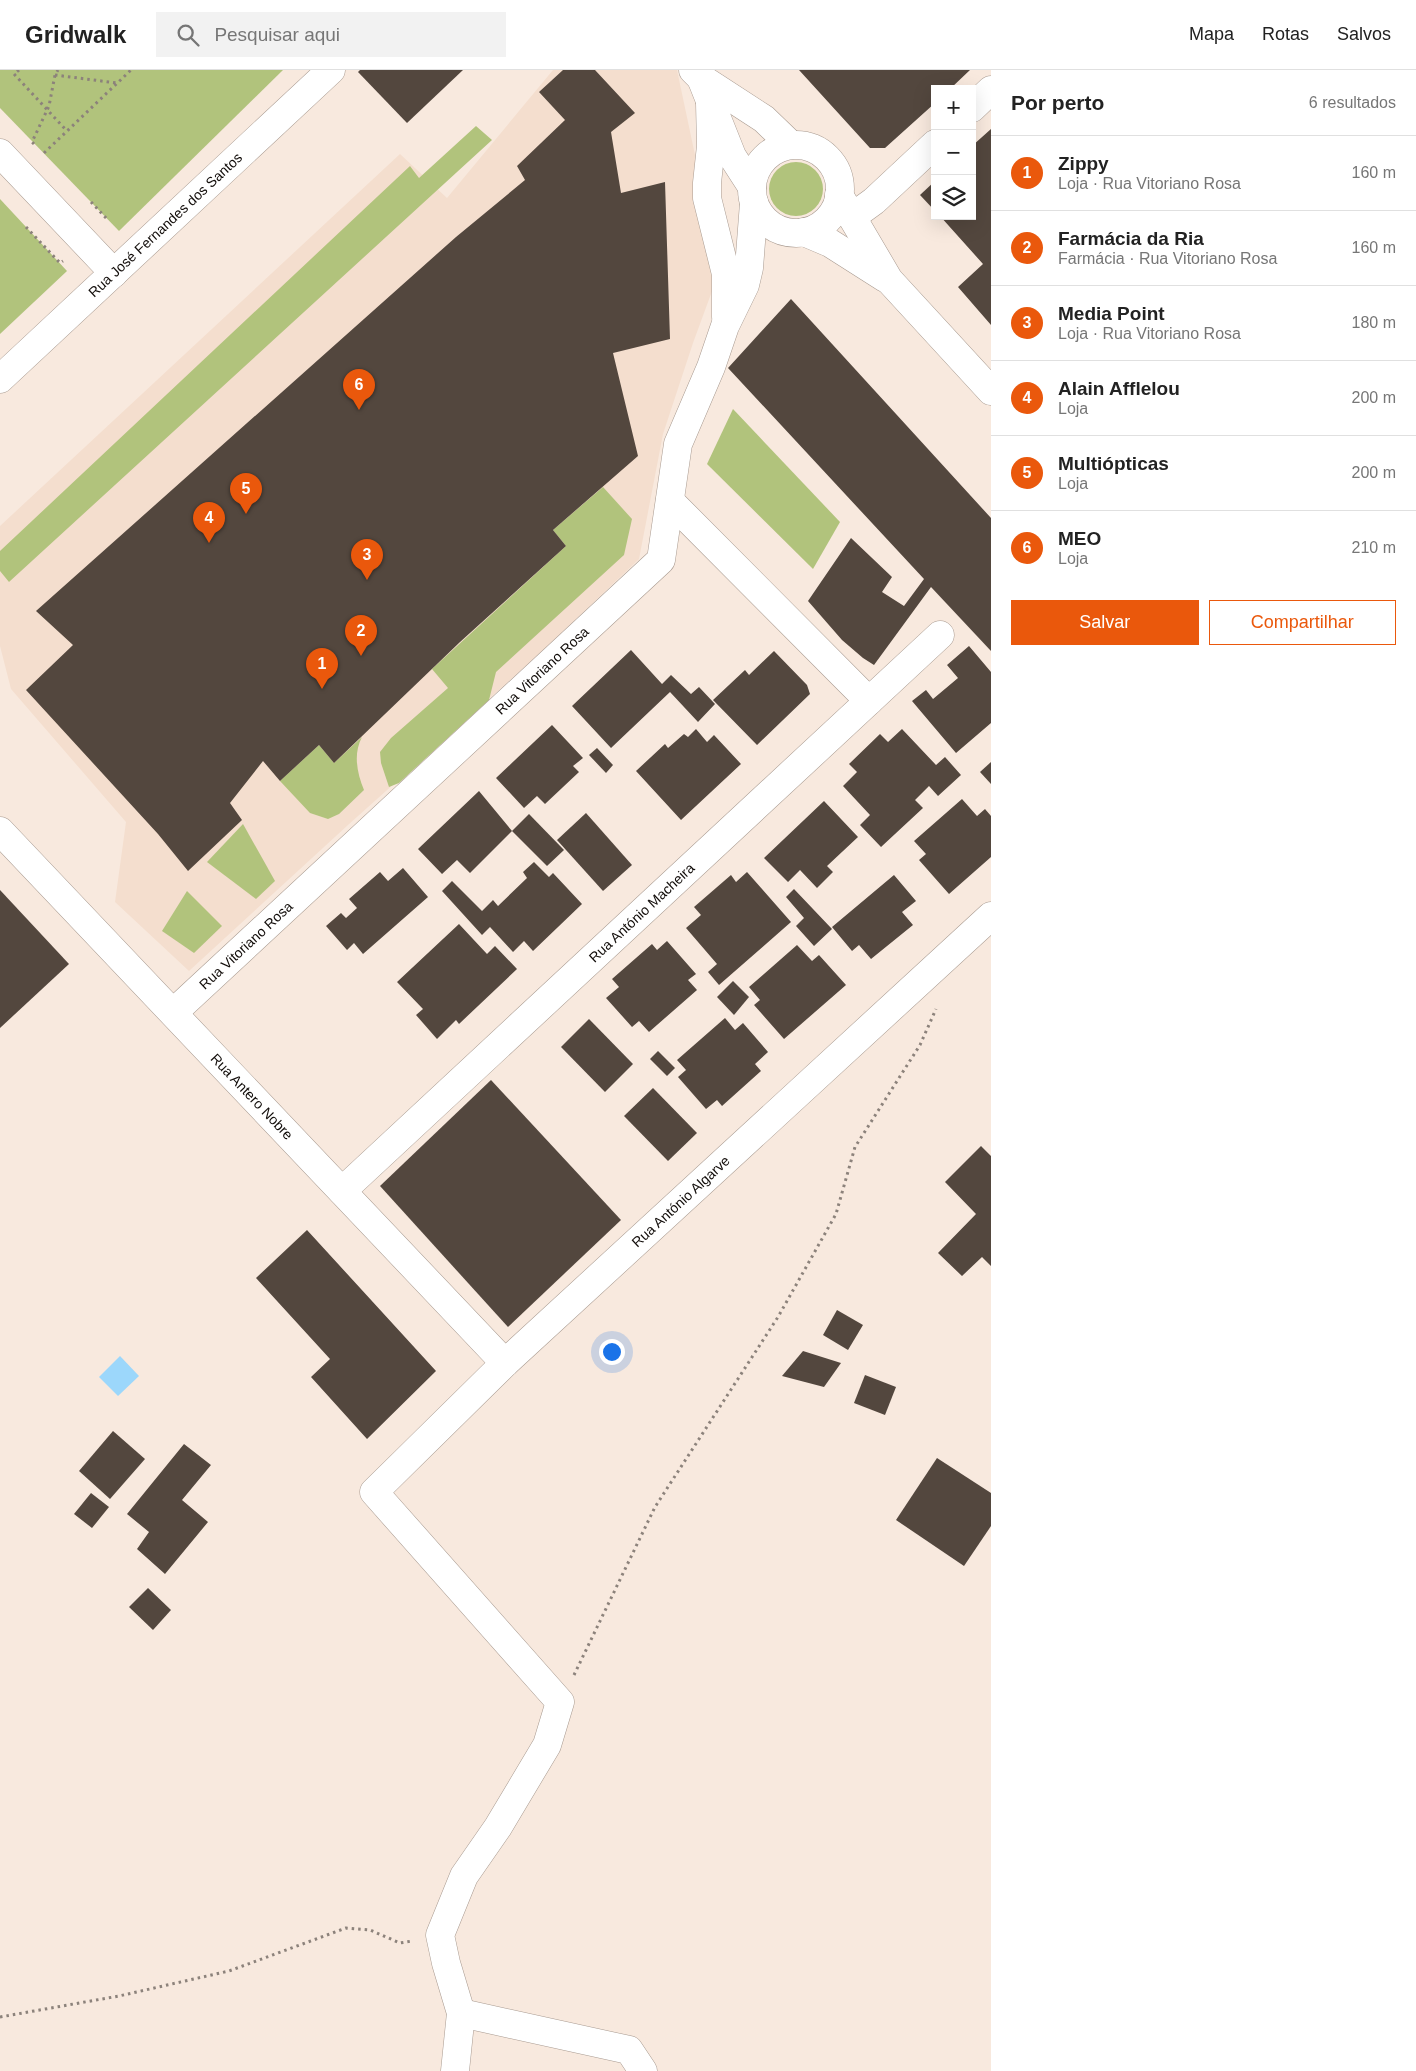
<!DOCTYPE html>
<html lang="pt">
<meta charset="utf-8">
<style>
body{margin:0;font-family:Arial,sans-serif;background:#f2f2f2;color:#222}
.controls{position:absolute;right:15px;top:15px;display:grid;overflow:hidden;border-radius:0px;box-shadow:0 5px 20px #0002}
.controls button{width:45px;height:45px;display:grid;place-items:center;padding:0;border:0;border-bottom:1px solid #e0e0e0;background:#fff;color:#222;font:25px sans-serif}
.you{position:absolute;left:611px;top:1281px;width:18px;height:18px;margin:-12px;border:4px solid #fff;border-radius:50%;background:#1a73e8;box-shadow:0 0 0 8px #1a73e833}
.badge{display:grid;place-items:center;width:32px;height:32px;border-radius:50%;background:#ea580c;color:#fff;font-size:16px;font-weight:700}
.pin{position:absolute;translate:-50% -41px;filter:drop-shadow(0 1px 2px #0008)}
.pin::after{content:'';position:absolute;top:26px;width:18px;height:15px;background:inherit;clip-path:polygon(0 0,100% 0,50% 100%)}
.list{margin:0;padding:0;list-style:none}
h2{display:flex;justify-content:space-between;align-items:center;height:65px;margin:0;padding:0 20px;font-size:21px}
h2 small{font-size:16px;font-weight:400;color:#767676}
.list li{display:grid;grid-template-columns:32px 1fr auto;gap:15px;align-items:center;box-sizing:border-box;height:75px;padding:0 20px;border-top:1px solid #e0e0e0}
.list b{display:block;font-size:19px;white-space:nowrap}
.list p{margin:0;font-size:16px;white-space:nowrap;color:#767676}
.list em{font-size:16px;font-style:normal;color:#767676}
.actions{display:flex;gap:10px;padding:15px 20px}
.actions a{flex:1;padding:11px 0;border:1px solid #ea580c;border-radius:0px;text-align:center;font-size:18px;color:#ea580c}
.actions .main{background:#ea580c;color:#fff}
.icon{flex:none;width:28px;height:28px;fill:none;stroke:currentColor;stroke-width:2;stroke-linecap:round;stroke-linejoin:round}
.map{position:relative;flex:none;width:991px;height:2001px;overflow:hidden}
header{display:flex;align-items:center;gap:30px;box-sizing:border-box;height:70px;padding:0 25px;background:#fff;border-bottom:1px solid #e0e0e0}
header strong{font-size:24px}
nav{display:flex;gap:28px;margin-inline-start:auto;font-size:18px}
.search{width:350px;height:45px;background:#f2f2f2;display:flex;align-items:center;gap:12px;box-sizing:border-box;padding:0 18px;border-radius:0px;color:#767676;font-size:19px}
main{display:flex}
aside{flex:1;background:#fff}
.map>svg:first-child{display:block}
.built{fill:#f4dece}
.green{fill:#b1c37c}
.water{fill:#9cd7fb}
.building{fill:#53473e}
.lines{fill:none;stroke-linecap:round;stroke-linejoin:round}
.minor-casing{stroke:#a89a90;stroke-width:29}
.major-casing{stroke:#a89a90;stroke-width:29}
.path{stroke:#8c827b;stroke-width:3;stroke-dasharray:2.5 4;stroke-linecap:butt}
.minor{stroke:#fff;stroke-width:28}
.major{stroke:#fff;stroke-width:28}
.labels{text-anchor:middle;stroke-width:5;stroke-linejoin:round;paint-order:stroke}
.street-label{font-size:14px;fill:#110c09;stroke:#f8e9de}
</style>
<header>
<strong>Gridwalk</strong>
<div class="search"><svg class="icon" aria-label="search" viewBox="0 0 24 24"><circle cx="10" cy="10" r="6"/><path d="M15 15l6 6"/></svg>Pesquisar aqui</div>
<nav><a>Mapa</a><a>Rotas</a><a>Salvos</a></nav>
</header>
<main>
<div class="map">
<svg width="991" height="2001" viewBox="0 0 991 2001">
<rect width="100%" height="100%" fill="#f8e9de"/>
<path class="built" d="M553,0h124l22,104 16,109 -22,60 -30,91 -24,125 -100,95 -191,171 -159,146 -74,-69 11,-80 -115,-133 -11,-43v-120l400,-372 47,44z"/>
<g class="green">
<path d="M0,0h283l-164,161 -119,-123z"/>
<path d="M476,56l16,14 -483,442 -9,-11v-20l410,-385 9,12z"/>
<circle cx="796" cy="119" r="27"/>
<path d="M0,129l67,72 -67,63z"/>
<path d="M733,339l107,113 -27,47 -106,-105z"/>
<path d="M603,417l29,32 -8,36 -128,117 -7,28 -90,83 -10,4 -8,-24 -1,-11 11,-14 57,-50 -16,-19 134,-123 -13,-16z"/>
<path d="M362,667c-9,17 -5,36 2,53l-25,24 -11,5 -18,-6 -30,-32 39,-36 15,18z"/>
<path d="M243,754l32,57 -19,18 -49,-37z"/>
<path d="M187,821l35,35 -28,27 -32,-22z"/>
</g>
<path class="water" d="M120,1286l19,20 -21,20 -19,-19z"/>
<g class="building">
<path d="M360,0h103l-56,53 -49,-51z"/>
<path d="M563,0h32l40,43 -24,19 10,61 44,-11 5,157 -57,14 25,103 -85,74 13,16 -106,96 -126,121 -15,-18 -39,36 -17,-20 -33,42 12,17 -54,51 -30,-37 -132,-144 47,-45 -37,-34 420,-374 69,-57 -8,-14 48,-46 -26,-28z"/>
<path d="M799,0h171l-20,19h-15v14l-50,45h-15z"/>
<path d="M991,59v196l-33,-38 25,-23 -43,-48h32v-70z"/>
<path d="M935,111v30l-15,-16z"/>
<path d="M791,229l200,219v133l-60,-64 -57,78 -11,-7 -21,-18 -34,-39 43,-63 41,39 -10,15 22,14 20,-27 -196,-211z"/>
<path d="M969,576l22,26v51l-35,30 -44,-52 14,-11 7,9 25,-21 -11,-13z"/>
<path d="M631,580l31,34 9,-9 20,19 8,-7 16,17 -17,18 -28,-30 -59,56 -39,-42z"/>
<path d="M774,581l33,34 3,9 -53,51 -44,-45 32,-30 4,5z"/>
<path d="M552,655l31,33 -10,8 6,6 -34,32 -8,-8 -13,12 -28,-30z"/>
<path d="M696,659l11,13 7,-7 27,29 -60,56 -45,-49 29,-27 3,4 16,-14 4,3z"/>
<path d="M902,659l34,36 9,-8 16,18 -23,21 -9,-10 -14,14 8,8 -42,39 -21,-22 10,-10 -27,-29 14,-14 -8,-8 31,-30 8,8z"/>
<path d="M597,678l16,17 -7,8 -17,-18z"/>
<path d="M991,692v22l-11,-12z"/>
<path d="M479,721l33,40 -42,42 -13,-13 -15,14 -24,-25z"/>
<path d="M962,729l15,17 8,-7 6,7v41l-42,37 -30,-34 7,-6 -12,-13z"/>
<path d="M824,731l34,36 -31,29 6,6 -16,16 -17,-18 -12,12 -24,-24z"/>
<path d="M586,743l46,52 -29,26 -46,-51z"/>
<path d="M529,744l35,36 -17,16 -35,-35z"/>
<path d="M534,792l15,15 4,-4 29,31 -49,47 -9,-10 -11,11 -23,-25 -8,8 -40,-44 10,-10 30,30 11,-11 5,6 29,-28 -4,-6z"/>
<path d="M403,798l25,29 -65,57 -9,-11 -7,7 -21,-24 15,-13 5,5 11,-10 -8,-9 31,-27 8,9z"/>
<path d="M747,802l44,50 -72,63 -11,-13 9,-8 -31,-36 15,-13 -7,-8 37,-32 5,7z"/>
<path d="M894,805l22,26 -14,11 11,13 -42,34 -12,-14 -7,6 -20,-24z"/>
<path d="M794,819l38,40 -18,17 -18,-20 8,-8 -18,-21z"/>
<path d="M0,820l69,74 -69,64z"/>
<path d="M459,854l28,30 8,-8 22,23 -58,55 -3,-4 -19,19 -21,-24 7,-6 -26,-27z"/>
<path d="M667,871l29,33 -8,6 9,10 -48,42 -10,-11 -7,6 -26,-29 13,-11 -7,-8 40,-35 5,6z"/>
<path d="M797,875l15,16 7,-6 27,30 -62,54 -30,-34 6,-5 -11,-13z"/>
<path d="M733,911l16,16 -15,18 -17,-18z"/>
<path d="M725,948l10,12 8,-7 25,29 -13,12 6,7 -39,35 -5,-6 -11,9 -28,-32 8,-7 -9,-10z"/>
<path d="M589,949l44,45 -28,28 -44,-45z"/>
<path d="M658,981l17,17 -8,8 -17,-17z"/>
<path d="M491,1010l130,140 -113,107 -128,-141z"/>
<path d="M653,1018l44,45 -29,28 -44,-45z"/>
<path d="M981,1076l10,10v110l-9,-9 -20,19 -24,-23 38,-39 -31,-32z"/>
<path d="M307,1160l129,141 -69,68 -56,-62 19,-18 -74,-81z"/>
<path d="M837,1240l26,15 -15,25 -25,-15z"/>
<path d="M803,1281l38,12 -17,24 -42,-11z"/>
<path d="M865,1305l31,12 -11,28 -31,-12z"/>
<path d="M113,1361l32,28 -35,40 -31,-28z"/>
<path d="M184,1374l27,21 -29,35 26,22 -43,52 -28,-25 12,-17 -22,-18z"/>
<path d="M937,1388l54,35v33l-27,40 -68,-46z"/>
<path d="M91,1423l18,14 -17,21 -18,-14z"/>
<path d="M148,1518l23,22 -18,20 -24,-23z"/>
</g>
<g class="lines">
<defs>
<g id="minor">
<path d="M710,33l1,43 -4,37v15l19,76v43"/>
<path d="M972,38l19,-18"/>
<path d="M0,83l114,120"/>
<path d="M852,147l22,-16 61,-57"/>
<path id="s1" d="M0,309l331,-309"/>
<path d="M670,431l199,200"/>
<path id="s2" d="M0,761l505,532"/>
<path id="s3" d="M174,942l487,-452 17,-116 33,-77 14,-41 20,-41 4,-17 5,-65"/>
<path id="s4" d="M342,1121l598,-556"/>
<path d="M461,1943l168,37 14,21"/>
<path id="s5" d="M455,2001l6,-58 -15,-50 -6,-28 24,-59 34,-49 49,-82 13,-43 -186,-210 131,-129 486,-447"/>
</g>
<g id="major">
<path d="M693,0l8,8 63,41 27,26"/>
<path d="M701,8l31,78 20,31"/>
<circle cx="796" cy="119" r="44"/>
<path d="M839,125l50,85 102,111"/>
<path d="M804,162l26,11 55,35"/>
</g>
</defs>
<use href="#minor" class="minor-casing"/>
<use href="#major" class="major-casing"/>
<g class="path">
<path d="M19,0l-5,4 53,57"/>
<path d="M55,5l62,8"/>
<path d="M34,74l-2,-2 17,-36 6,-31 3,-5"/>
<path d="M44,83l87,-83"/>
<path d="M91,132l16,17 -1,2"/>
<path d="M26,157l34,36 3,-2"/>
<path d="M574,1605l81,-168 123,-190 58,-103 19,-67 65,-102 16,-36"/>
<path d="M0,1947l119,-21 110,-25 117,-43 24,2 30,13 12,-2"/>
</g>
<use href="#minor" class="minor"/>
<use href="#major" class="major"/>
</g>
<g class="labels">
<g class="street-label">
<text dy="5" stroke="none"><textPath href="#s1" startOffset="226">Rua José Fernandes dos Santos</textPath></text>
<text dy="5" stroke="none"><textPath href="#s3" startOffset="502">Rua Vitoriano Rosa</textPath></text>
<text dy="5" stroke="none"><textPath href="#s4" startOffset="409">Rua António Macheira</textPath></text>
<text dy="5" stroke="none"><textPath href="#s3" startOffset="98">Rua Vitoriano Rosa</textPath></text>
<text dy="5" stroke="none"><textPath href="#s2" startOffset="366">Rua Antero Nobre</textPath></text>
<text dy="5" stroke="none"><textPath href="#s5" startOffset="1106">Rua António Algarve</textPath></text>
</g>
</g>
</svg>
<div class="controls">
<button>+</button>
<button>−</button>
<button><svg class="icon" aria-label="layers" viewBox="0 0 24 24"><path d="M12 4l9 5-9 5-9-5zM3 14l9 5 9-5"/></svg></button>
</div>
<div class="you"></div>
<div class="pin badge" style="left:322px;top:619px">1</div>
<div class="pin badge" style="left:361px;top:586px">2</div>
<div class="pin badge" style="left:367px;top:510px">3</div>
<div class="pin badge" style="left:209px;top:473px">4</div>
<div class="pin badge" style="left:246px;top:444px">5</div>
<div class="pin badge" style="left:359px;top:340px">6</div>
</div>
<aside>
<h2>Por perto<small>6 resultados</small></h2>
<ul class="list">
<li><span class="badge">1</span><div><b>Zippy</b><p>Loja · Rua Vitoriano Rosa</p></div><em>160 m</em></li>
<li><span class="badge">2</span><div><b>Farmácia da Ria</b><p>Farmácia · Rua Vitoriano Rosa</p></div><em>160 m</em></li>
<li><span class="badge">3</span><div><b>Media Point</b><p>Loja · Rua Vitoriano Rosa</p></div><em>180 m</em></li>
<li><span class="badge">4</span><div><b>Alain Afflelou</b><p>Loja</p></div><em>200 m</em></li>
<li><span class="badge">5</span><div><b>Multiópticas</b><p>Loja</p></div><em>200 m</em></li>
<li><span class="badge">6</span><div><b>MEO</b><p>Loja</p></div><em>210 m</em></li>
</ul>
<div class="actions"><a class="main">Salvar</a><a>Compartilhar</a></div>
</aside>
</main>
